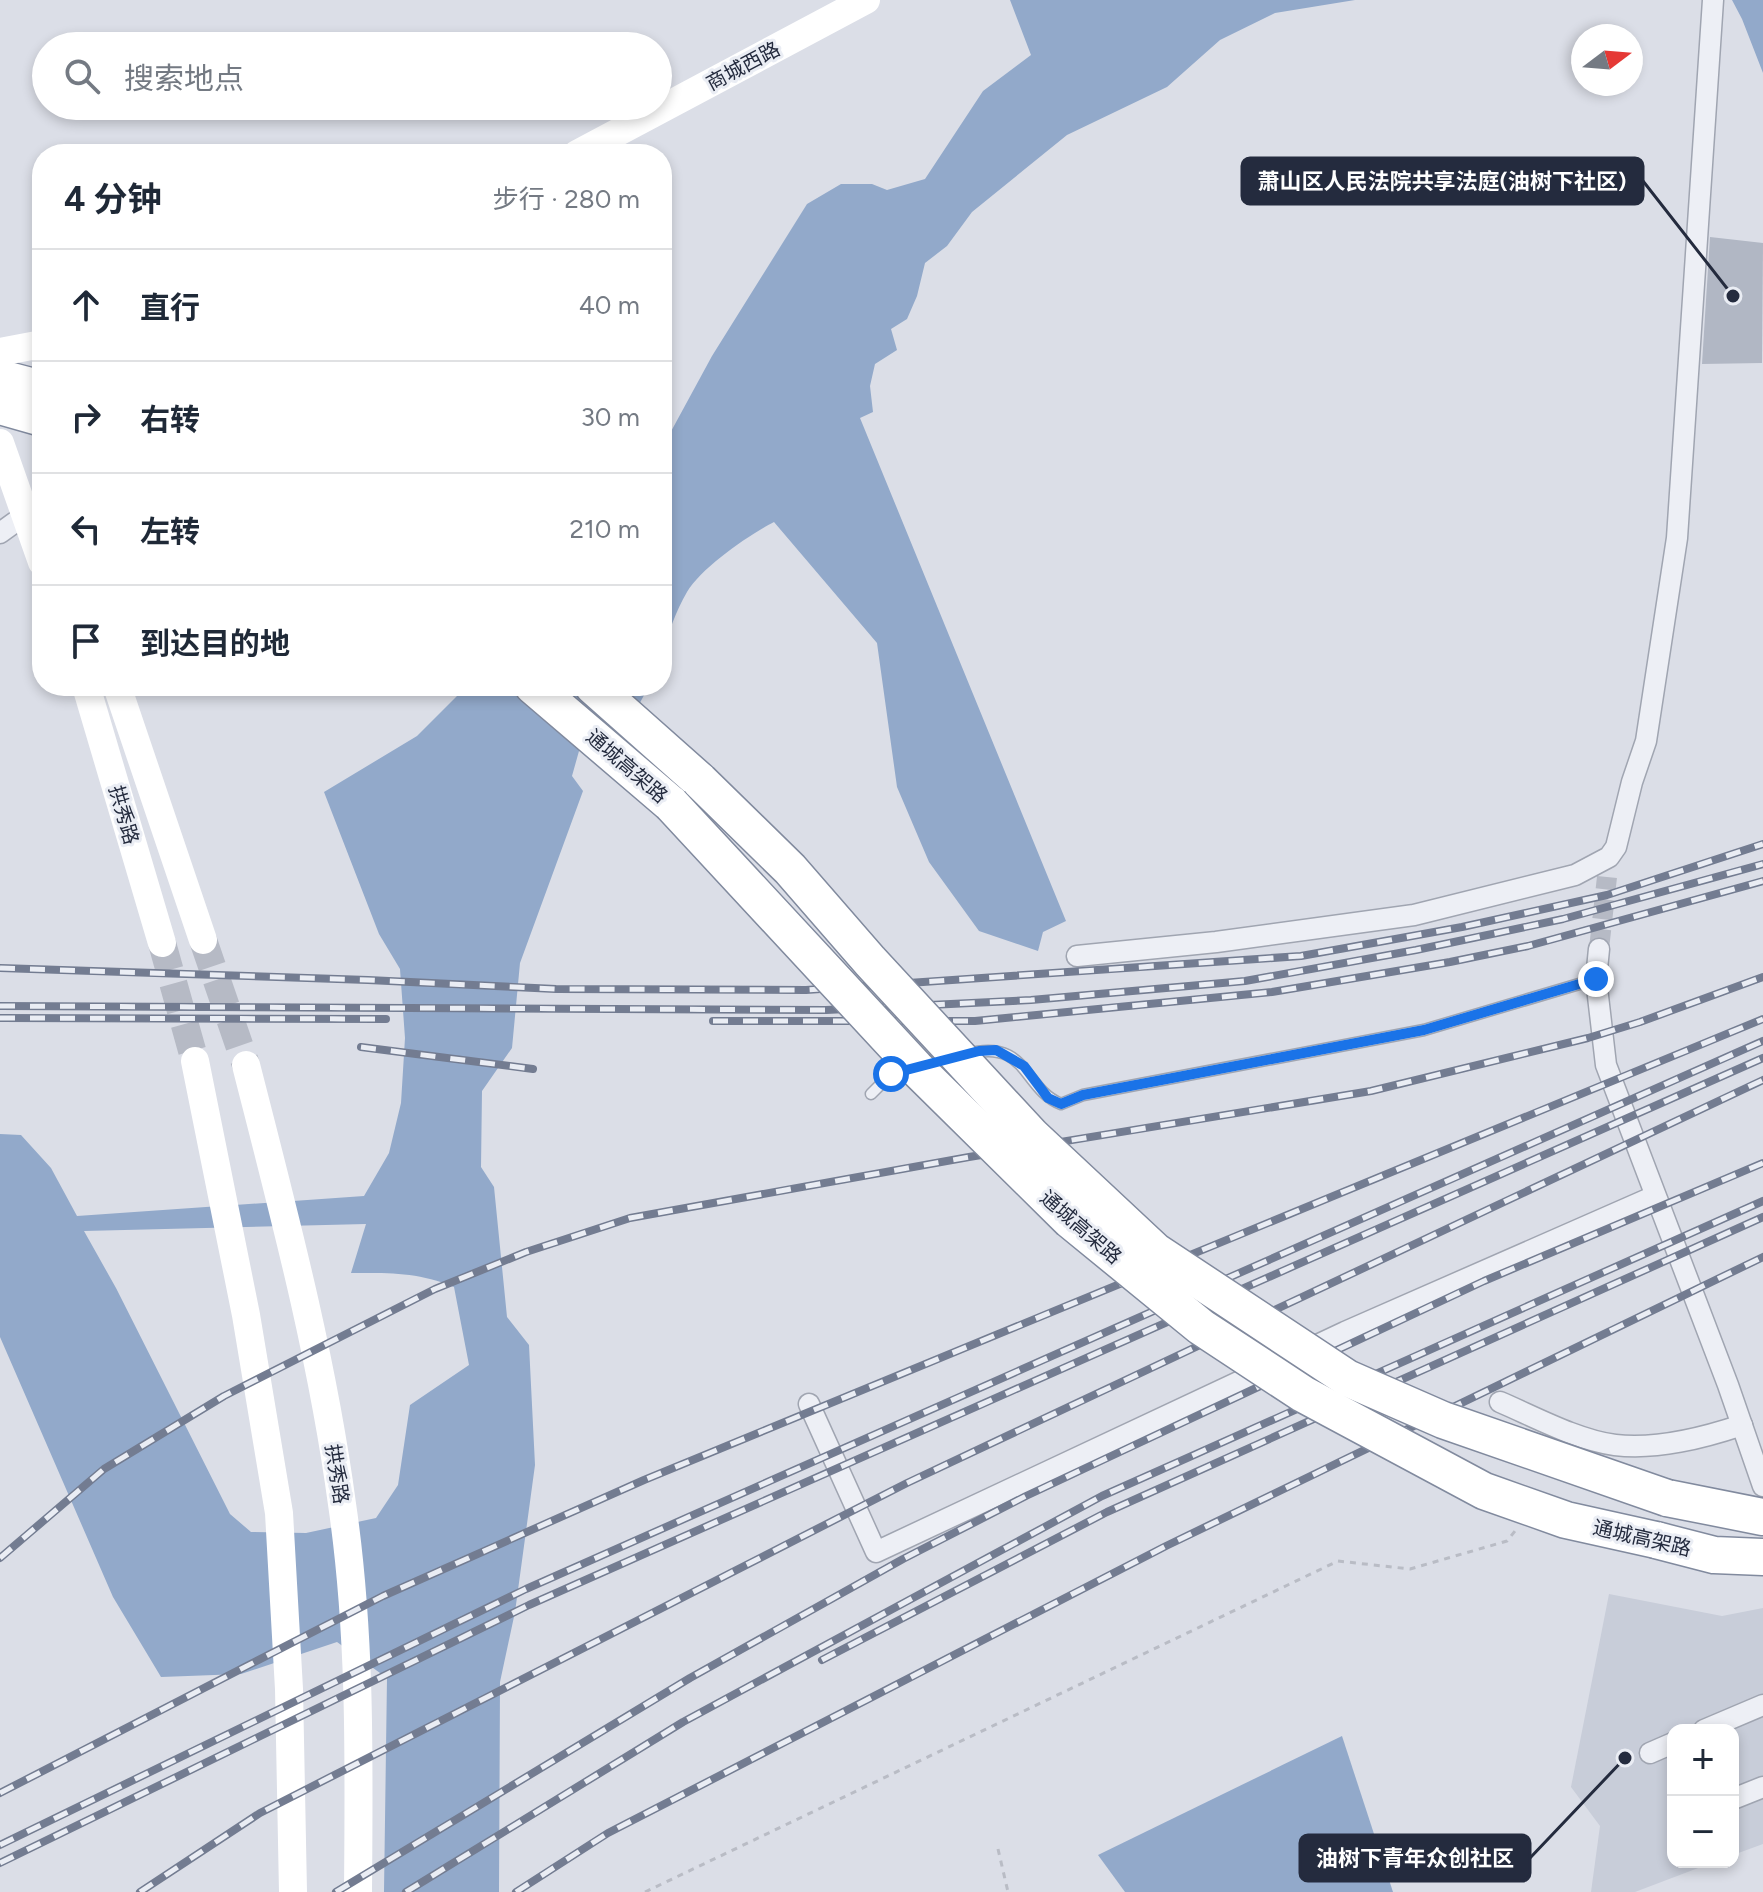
<!DOCTYPE html>
<html lang="zh">
<meta charset="utf-8">
<style>
body{margin:0;font-family:Figtree,"Noto Sans SC",sans-serif;background:#f6f6f7;color:#1f2937}
.controls{position:absolute;right:24px;bottom:24px;display:grid;overflow:hidden;border-radius:16px;box-shadow:0 4px 12px #0003}
.controls button{width:72px;height:72px;display:grid;place-items:center;padding:0;border:0;border-bottom:2px solid #e0e1e3;background:#fff;color:#1f2937;font:40px sans-serif}
.compass{position:absolute;left:1571px;top:24px;width:72px;height:72px;border-radius:50%;background:#fff;box-shadow:0 4px 12px #0003;rotate:74deg}
.stop{position:absolute;width:24px;height:24px;margin:-18px;border:6px solid #1a73e8;border-radius:50%;background:#fff}
.stop.end{background:#1a73e8;border-color:#fff;box-shadow:0 2px 8px #0008}
.list{margin:0;padding:0;list-style:none}
h2{display:flex;justify-content:space-between;align-items:center;height:104px;margin:0;padding:0 32px;font-size:34px}
h2 small{font-size:26px;font-weight:400;color:#747a83}
.list li{display:grid;grid-template-columns:52px 1fr auto;gap:24px;align-items:center;box-sizing:border-box;height:112px;padding:0 32px;border-top:2px solid #e0e1e3}
.list b{display:block;font-size:30px;white-space:nowrap}
.list em{font-size:26px;font-style:normal;color:#747a83}
.icon{flex:none;width:44px;height:44px;fill:none;stroke:currentColor;stroke-width:2;stroke-linecap:round;stroke-linejoin:round}
.map{position:relative;flex:none;width:1763px;height:1892px;overflow:hidden}
.search{position:absolute;background:#fff;box-shadow:0 4px 12px #0003;left:32px;top:32px;width:640px;height:88px;display:flex;align-items:center;gap:20px;box-sizing:border-box;padding:0 28px;border-radius:44px;color:#747a83;font-size:30px}
.panel{position:absolute;background:#fff;box-shadow:0 4px 12px #0003;left:32px;top:144px;width:640px;height:552px;border-radius:32px}
.map>svg:first-child{display:block}
.built{fill:#c8cdd9}
.water{fill:#92a9ca;fill-rule:evenodd}
.building{fill:#b1b7c4}
.lines{fill:none;stroke-linecap:round;stroke-linejoin:round}
.street-tunnel{stroke:#b6bac5;stroke-width:20;stroke-dasharray:20 10;stroke-linecap:butt}
.secondary-tunnel{stroke:#b6bac5;stroke-width:28;stroke-dasharray:28 14;stroke-linecap:butt}
.lane-casing{stroke:#a0a5b1;stroke-width:13}
.street-casing{stroke:#a0a5b1;stroke-width:23}
.highway-casing{stroke:#818a9e;stroke-width:39}
.path{stroke:#b9bcc5;stroke-width:3;stroke-dasharray:6 6;stroke-linecap:butt}
.lane{stroke:#edeff5;stroke-width:10}
.street{stroke:#edeff5;stroke-width:20}
.secondary{stroke:#fff;stroke-width:28}
.highway{stroke:#fff;stroke-width:36}
.rail-casing{stroke:#737c91;stroke-width:8}
.rail{stroke:#eaedf4;stroke-width:5;stroke-dasharray:15;stroke-linecap:butt}
.highway-bridge-casing{stroke:#818a9e;stroke-width:39;stroke-linecap:butt}
.highway-bridge{stroke:#fff;stroke-width:36}
.route{stroke:#1a73e8;stroke-width:10}
.labels{text-anchor:middle;stroke-width:6;stroke-linejoin:round;paint-order:stroke}
.street-label{font-size:20px;fill:#242b3e;stroke:#eaedf4}
.leader{fill:none;stroke:#242b3e;stroke-width:3}
.callout-dot{fill:#242b3e;stroke:#eaedf4;stroke-width:3}
.callout{fill:#242b3e;stroke:#242b3e;stroke-width:3}
.callout-label{font-size:22px;text-anchor:middle;font-weight:bold;fill:#fff}
</style>
<div class="map">
<svg width="1763" height="1892" viewBox="0 0 1763 1892">
<rect width="100%" height="100%" fill="#dbdee7"/>
<path class="built" d="M1609,1594l113,22 41,-8v236l-30,11v-125h-60v132h41l-79,30h-44l9,-66 -29,-39z"/>
<g class="water">
<path d="M1010,0h345l-80,13 -55,27 -53,47 -100,48 -95,77 -25,34 -22,17 -8,33 -10,23 -16,10 6,21 -22,14 -5,22 3,26 -13,6 206,503 -23,11 -5,19 -59,-20 -50,-69 -32,-75 -20,-144 -103,-121c-25,13 -72,45 -87,70 -11,19 -19,41 -25,63v-207l50,-92 95,-152 34,-20h31l15,6 38,-11 58,-88 48,-36z"/>
<path d="M1732,0h31v73l-21,-54z"/>
<path d="M467,686h182l-13,24 -39,31 -18,10 -7,25 11,15 -63,172 -8,85 -30,43 -1,76 13,20 13,130 22,28 6,120 -20,147 -15,70 -1,210h-115l3,-214 -50,-36 -96,32 -80,3 -48,-80 -113,-260v-203l21,1 30,33 26,48 287,-20 25,-43 12,-50 4,-65 -5,-69 -21,-35 -55,-142 93,-56zM366,1224l-15,49c39,0 67,-1 103,14l15,78 -59,40 -12,80 -22,33 -70,15 -55,-1 -21,-18 -114,-226 -32,-57z"/>
<path d="M1342,1736l51,156h-268l-27,-37z"/>
</g>
<path class="building" d="M1710,237l53,6 -1,120 -60,1z"/>
<g class="lines">
<path class="street-tunnel" d="M1599,949l8,-72"/>
<g class="secondary-tunnel">
<path d="M203,940l43,125"/>
<path d="M162,943l33,118"/>
</g>
<defs>
<g id="lane">
<path d="M967,1054c61,-16 55,34 94,50l22,-9 341,-65 172,-51"/>
<path d="M871,1094l20,-20 18,-5"/>
</g>
<g id="street">
<path d="M0,533l25,-18"/>
<path d="M1599,949l-3,30 10,86 122,320 35,101"/>
<path d="M1077,956l139,-14 198,-27 161,-40 34,-18 7,-10 16,-65 14,-41 31,-203 36,-538"/>
<path d="M1500,1402c35,15 77,38 115,43 42,5 88,-7 127,-20"/>
<path d="M809,1404l67,148 469,-220 310,-136"/>
<path d="M1704,1730l59,-25"/>
<path d="M1650,1753l23,-10"/>
<path d="M1733,1799l30,-12"/>
</g>
<g id="highway">
<path d="M0,378l42,11"/>
<path d="M0,406l42,12"/>
<path d="M533,686l138,118"/>
<path d="M593,686l107,95"/>
<path d="M1667,1498l96,19"/>
<path d="M1656,1540l58,15 49,2"/>
</g>
</defs>
<use href="#lane" class="lane-casing"/>
<use href="#street" class="street-casing"/>
<use href="#highway" class="highway-casing"/>
<g class="path">
<path d="M998,1849l10,43"/>
<path d="M645,1892l693,-331 72,8 97,-28 8,-10"/>
</g>
<use href="#lane" class="lane"/>
<use href="#street" class="street"/>
<g class="secondary">
<path d="M577,154l289,-154"/>
<path d="M0,352l42,-8"/>
<path d="M0,443l42,119"/>
<path d="M86,686l76,257"/>
<path d="M117,686l86,254"/>
<path d="M195,1061l51,254 33,198 10,176 4,203"/>
<path d="M246,1065c37,145 76,290 96,439 19,129 17,258 16,388"/>
</g>
<use href="#highway" class="highway"/>
<defs>
<g id="rail">
<path d="M0,968l368,12 188,9 250,1 495,-34 161,-29 145,-32 156,-51"/>
<path d="M0,1006l826,4 205,-10 214,-19 171,-31 147,-31 200,-55"/>
<path d="M0,1018l386,1"/>
<path d="M713,1021h262l297,-29 178,-30 78,-16 235,-65"/>
<path d="M361,1047l172,22"/>
<path d="M0,1558l104,-89 120,-73 211,-107 91,-37 104,-34 339,-61 402,-66 217,-53 52,-16 123,-45"/>
<path d="M822,1660l285,-148 656,-295"/>
<path d="M0,1793l383,-197 261,-116 1119,-461"/>
<path d="M0,1845l526,-256 1237,-548"/>
<path d="M0,1863l529,-258 1234,-547"/>
<path d="M140,1892l120,-79 647,-330 856,-403"/>
<path d="M336,1892l354,-214 213,-119 123,-63 458,-215 279,-118"/>
<path d="M406,1892l277,-170 419,-226 661,-295"/>
<path d="M516,1892l92,-59 558,-287 597,-289"/>
</g>
</defs>
<use href="#rail" class="rail-casing"/>
<use href="#rail" class="rail"/>
<defs>
<g id="highway-bridge">
<path d="M700,781l90,88 80,92 162,175 123,115 192,127 96,42 224,78"/>
<path d="M671,804l245,264 154,152 131,107 102,67 181,97 82,29 90,20"/>
</g>
</defs>
<use href="#highway-bridge" class="highway-bridge-casing"/>
<use href="#highway-bridge" class="highway-bridge"/>
</g>
<g class="lines">
<path class="route" d="M891,1074l88,-23 17,-1 28,16 24,32 13,6 22,-9 341,-65 172,-51"/>
</g>
<g class="labels">
<g class="street-label">
<text transform="translate(743 66) rotate(-28)" y="7">商城西路</text>
<text transform="translate(627 766) rotate(41)" y="7">通城高架路</text>
<text transform="translate(124 815) rotate(74)" y="7">拱秀路</text>
<text transform="translate(1081 1227) rotate(41)" y="7">通城高架路</text>
<text transform="translate(337 1474) rotate(81)" y="7">拱秀路</text>
<text transform="translate(1642 1538) rotate(13)" y="7">通城高架路</text>
</g>
</g>
<path class="leader" d="M1733 296L1643 181M1625 1758L1530 1858"/>
<g class="callout-dot">
<circle cx="1733" cy="296" r="8"/>
<circle cx="1625" cy="1758" r="8"/>
</g>
<g class="callout">
<rect x="1242" y="158" width="401" height="46" rx="8"/>
<rect x="1300" y="1835" width="230" height="46" rx="8"/>
</g>
<g class="callout-label">
<text x="1442" y="189">萧山区人民法院共享法庭(油树下社区)</text>
<text x="1415" y="1866">油树下青年众创社区</text>
</g>
</svg>
<div class="controls">
<button>+</button>
<button>−</button>
</div>
<svg class="compass" viewBox="-18 -18 36 36"><path d="M0-13l5 13h-10z" fill="#e53935"/><path d="M0 13l5-13h-10z" fill="#747a83"/></svg>
<div class="stop" style="left:891px;top:1074px"></div>
<div class="stop end" style="left:1596px;top:979px"></div>
<div class="search"><svg class="icon" aria-label="search" viewBox="0 0 24 24"><circle cx="10" cy="10" r="6"/><path d="M15 15l6 6"/></svg>搜索地点</div>
<section class="panel">
<h2>4 分钟<small>步行 · 280 m</small></h2>
<ul class="list">
<li><svg class="icon" aria-label="ahead" viewBox="0 0 24 24"><path d="M12 20V5M6 11l6-6 6 6"/></svg><div><b>直行</b></div><em>40 m</em></li>
<li><svg class="icon" aria-label="right" viewBox="0 0 24 24"><path d="M7 20v-9h11M14 6l5 5-5 5"/></svg><div><b>右转</b></div><em>30 m</em></li>
<li><svg class="icon" aria-label="left" viewBox="0 0 24 24"><path d="M17 20v-9H6M10 6l-5 5 5 5"/></svg><div><b>左转</b></div><em>210 m</em></li>
<li><svg class="icon" aria-label="arrive" viewBox="0 0 24 24"><path d="M6 21V4h12l-3 4 3 4H6"/></svg><div><b>到达目的地</b></div></li>
</ul>
</section>
</div>
